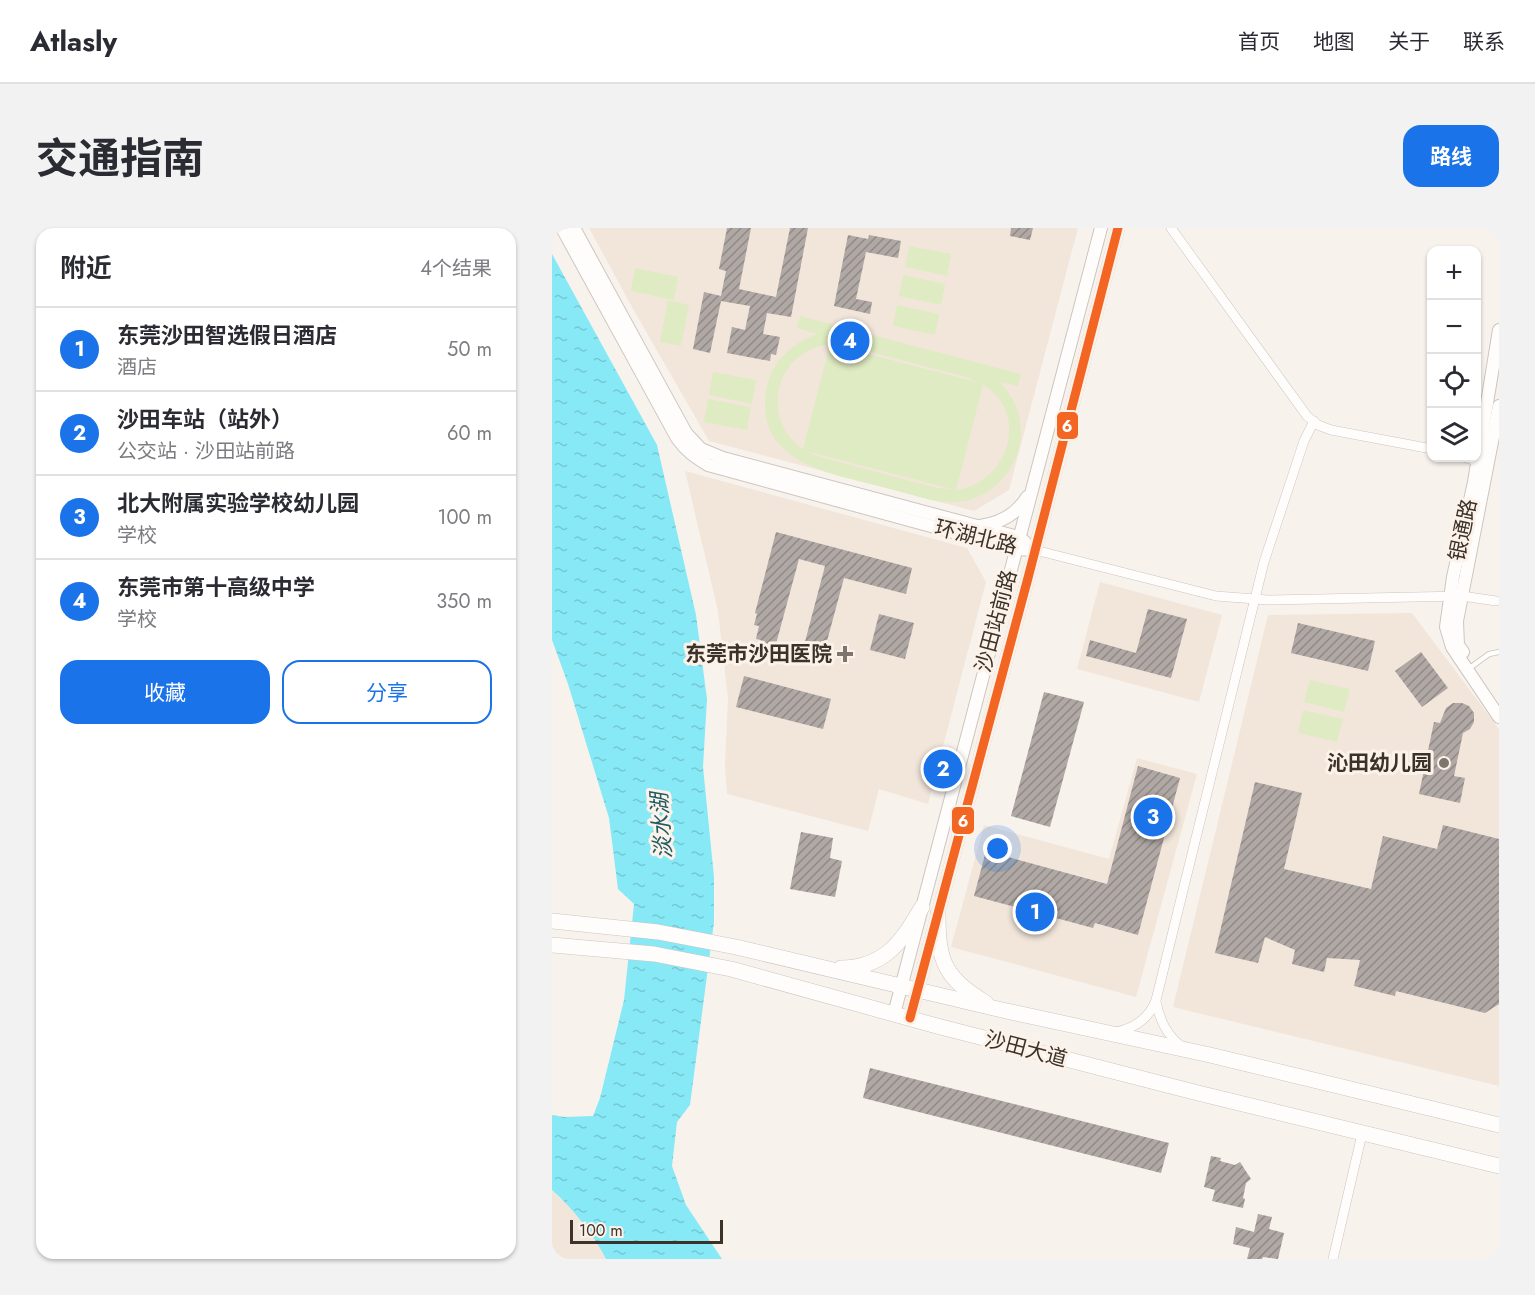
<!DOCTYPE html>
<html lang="zh">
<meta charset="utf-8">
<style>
body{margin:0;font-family:Jost,"Noto Sans SC",sans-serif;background:#f2f2f3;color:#2b2b33}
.controls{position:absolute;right:18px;top:18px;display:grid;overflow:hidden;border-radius:12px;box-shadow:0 2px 4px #0004}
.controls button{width:54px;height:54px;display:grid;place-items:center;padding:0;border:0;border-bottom:2px solid #e1e1e2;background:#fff;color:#2b2b33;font:30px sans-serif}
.scale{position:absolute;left:18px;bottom:15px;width:153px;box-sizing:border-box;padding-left:6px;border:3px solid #3b322a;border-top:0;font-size:16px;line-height:21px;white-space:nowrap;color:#3b322a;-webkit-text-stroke:4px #fcf2e9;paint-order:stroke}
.you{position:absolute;left:446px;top:621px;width:21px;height:21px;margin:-15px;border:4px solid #fff;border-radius:50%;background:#1a73e8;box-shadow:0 0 0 9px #1a73e833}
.badge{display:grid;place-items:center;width:39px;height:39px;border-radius:50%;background:#1a73e8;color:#fff;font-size:20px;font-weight:700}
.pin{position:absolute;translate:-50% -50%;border:3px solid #fff;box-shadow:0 2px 6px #0006}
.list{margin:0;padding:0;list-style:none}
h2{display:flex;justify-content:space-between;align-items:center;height:78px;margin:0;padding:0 24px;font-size:26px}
h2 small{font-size:20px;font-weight:400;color:#7c7c81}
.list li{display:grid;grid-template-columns:39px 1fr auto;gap:18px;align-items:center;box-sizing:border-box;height:84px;padding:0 24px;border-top:2px solid #e1e1e2}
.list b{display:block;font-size:22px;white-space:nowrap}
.list p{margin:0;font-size:20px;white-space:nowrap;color:#7c7c81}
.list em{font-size:20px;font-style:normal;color:#7c7c81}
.actions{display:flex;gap:12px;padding:18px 24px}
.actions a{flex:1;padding:14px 0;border:2px solid #1a73e8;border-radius:18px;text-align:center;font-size:21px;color:#1a73e8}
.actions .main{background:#1a73e8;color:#fff}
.icon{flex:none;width:33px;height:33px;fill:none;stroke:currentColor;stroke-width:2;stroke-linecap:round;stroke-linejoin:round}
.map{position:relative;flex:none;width:947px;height:1031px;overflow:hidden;border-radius:18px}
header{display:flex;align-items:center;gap:36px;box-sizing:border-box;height:84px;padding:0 30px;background:#fff;border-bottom:2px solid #e1e1e2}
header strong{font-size:28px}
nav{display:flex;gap:33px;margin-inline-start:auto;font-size:21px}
.intro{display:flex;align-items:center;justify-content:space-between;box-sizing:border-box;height:144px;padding:0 36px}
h1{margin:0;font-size:42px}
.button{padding:15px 27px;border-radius:18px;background:#1a73e8;color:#fff;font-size:21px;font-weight:700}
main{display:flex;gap:36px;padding:0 36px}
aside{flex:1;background:#fff;border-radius:18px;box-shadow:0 2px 4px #0004}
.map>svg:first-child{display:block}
.built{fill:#f2e6db}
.green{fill:#dfebc2;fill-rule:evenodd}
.water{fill:url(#water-ripples)}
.building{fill:url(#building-hatch)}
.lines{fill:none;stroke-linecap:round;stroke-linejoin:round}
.service-casing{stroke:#cdc5bf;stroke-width:6}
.minor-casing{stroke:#cdc5bf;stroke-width:10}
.tertiary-casing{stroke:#cdc5bf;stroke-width:14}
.primary-casing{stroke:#cdc5bf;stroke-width:16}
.service{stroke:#fefdfc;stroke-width:4.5}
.minor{stroke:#fefdfc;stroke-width:9}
.tertiary{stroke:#fefdfc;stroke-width:12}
.primary{stroke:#fefdfc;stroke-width:15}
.bus-1-casing{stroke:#fcf2e9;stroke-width:14}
.bus-1{stroke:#f26522;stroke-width:9}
.poi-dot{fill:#7d756e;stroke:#fcf2e9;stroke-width:2}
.labels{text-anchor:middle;stroke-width:6;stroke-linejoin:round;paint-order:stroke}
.street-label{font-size:21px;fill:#3b322a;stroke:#fcf2e9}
.poi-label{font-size:21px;font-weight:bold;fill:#3b322a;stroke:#fcf2e9;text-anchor:end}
.water-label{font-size:22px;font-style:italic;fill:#205b63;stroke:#fcf2e9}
.line-badge{stroke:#fcf2e9;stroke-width:2}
.badge-label{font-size:16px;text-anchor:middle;font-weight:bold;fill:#fff}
</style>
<header>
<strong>Atlasly</strong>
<nav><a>首页</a><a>地图</a><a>关于</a><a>联系</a></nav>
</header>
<div class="intro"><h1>交通指南</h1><a class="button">路线</a></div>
<main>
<aside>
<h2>附近<small>4个结果</small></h2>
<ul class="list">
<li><span class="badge">1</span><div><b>东莞沙田智选假日酒店</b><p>酒店</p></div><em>50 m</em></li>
<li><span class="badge">2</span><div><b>沙田车站（站外）</b><p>公交站 · 沙田站前路</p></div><em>60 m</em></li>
<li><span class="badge">3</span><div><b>北大附属实验学校幼儿园</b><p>学校</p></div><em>100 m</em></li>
<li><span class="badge">4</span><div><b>东莞市第十高级中学</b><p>学校</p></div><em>350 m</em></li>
</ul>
<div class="actions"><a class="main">收藏</a><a>分享</a></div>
</aside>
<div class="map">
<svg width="947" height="1031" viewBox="0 0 947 1031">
<defs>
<pattern id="water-ripples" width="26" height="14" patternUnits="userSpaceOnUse" patternTransform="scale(1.5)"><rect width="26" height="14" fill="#86e9f5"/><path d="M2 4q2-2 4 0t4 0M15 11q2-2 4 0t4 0" fill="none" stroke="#75c8d2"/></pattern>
<pattern id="building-hatch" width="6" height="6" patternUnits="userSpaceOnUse" patternTransform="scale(1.5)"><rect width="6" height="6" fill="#b0a8a4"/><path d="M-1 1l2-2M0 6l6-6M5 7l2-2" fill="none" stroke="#908986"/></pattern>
</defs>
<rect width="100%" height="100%" fill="#f8f2ed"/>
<g class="built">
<path d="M37,0h489l-69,262 -35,21 -265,-70 -77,-134z"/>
<path d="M133,243l282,77 19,34 -58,222 -49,-15 -11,42 -141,-37 -2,-28 3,-68 -10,-87z"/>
<path d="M548,354l122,33 -23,87 -122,-33z"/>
<path d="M860,385l87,116v357l-326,-79 95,-392z"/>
<path d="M585,530l60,16 -61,223 -185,-50 33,-122 125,34z"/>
<path d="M0,962l28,28 16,21 10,20h-54z"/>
</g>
<g class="green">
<path d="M357,18l42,8 -4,22 -42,-9z"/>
<path d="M83,40l43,9 -4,23 -43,-9z"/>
<path d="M351,47l42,9 -4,21 -42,-9z"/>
<path d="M116,72l21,5 -8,41 -21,-4z"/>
<path d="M345,77l42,9 -4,21 -42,-9z"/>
<path d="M248,88l221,58 -3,12 -18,-4c7,8 13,16 17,27 15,42 -15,89 -60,93 -23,2 -48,-9 -71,-14 -51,-14 -131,-23 -120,-96 4,-29 24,-48 51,-58l-20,-6zM278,116l-27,105h-1c-43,-33 -27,-97 28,-105zM288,116l126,33 14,6 -147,-38zM431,157c48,28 25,98 -27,105zM254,223l146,38h1l-16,-1 -117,-31z"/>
<path d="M161,144l43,8 -4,24 -43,-9z"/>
<path d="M156,171l43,8 -4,23 -43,-8z"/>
<path d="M758,452l40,9 -6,23 -40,-10z"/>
<path d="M751,482l40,9 -6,23 -39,-9z"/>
</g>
<path class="water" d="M0,26l105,191 39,170 11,84 -4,68 11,110v45l-24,183 -13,17 -5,44 14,39 36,54h-116c-14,-27 -32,-49 -54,-69v-75l12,2 29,-1 7,-18 24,-98 10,-96 -16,-15 -9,-71 -41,-134 -16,-44z"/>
<g class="building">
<path d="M175,0h24l-12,61 37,8 14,-69h18l-17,89 -24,-4 -4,21 17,3 -4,18 -5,-1 -1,7 -43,-8 5,-26 13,3 5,-24 -29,-5 -11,52 -17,-4 11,-57 17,4 5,-25 -7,-2z"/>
<path d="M459,0h22l-3,12 -20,-4z"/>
<path d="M296,7l20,4 1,-4 32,6 -3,17 -32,-6 -10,47 16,3 -2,12 -36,-8z"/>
<path d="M224,304l136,36 -6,26 -62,-16 -21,78 -5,-1 -2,6 -15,-4 24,-91 -26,-7 -26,96 -15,-4 3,-11 -5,-1 3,-13 -5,-1 3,-11 -2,-1z"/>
<path d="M596,381l39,10 -16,59 -85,-22 4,-16 46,13z"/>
<path d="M327,386l35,9 -9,36 -35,-9z"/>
<path d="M746,395l77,18 -7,30 -77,-18z"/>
<path d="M869,424l27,36 -26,19 -27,-36z"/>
<path d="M192,448l87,23 -8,30 -87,-22z"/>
<path d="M492,464l40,10 -34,125 -39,-11z"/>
<path d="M901,475h9l7,3 5,7v9l-4,7 -7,4 -9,43 11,2 -5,25 -41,-9 15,-72 6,1 6,-15z"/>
<path d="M586,538l42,12 -42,157 -43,-12 -2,5 -119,-32 12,-45 121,33z"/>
<path d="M703,554l47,11 -18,76 87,20 12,-53 54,13 6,-24 56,14v165l-14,9 -89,-22 -1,5 -41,-10 6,-26 -33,-2 -3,14 -32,-8 3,-14 -30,-13 -7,26 -43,-10z"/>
<path d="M249,604l32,6 -3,20 12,3 -7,36 -45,-8z"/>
<path d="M318,840l299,75 -8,30 -298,-75z"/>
<path d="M659,928l10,2 -1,3 15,4 5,-3 11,17 -5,4 -3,15 2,1 -2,9 -31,-7 3,-11 -11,-3z"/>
<path d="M706,986l14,3 -3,12 15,4 -6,26 -15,-2 -1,2h-15l3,-11 -17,-4 3,-17 18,5z"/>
</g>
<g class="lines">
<defs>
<path id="service" d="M915,442l22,-16 10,-2"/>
<g id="minor">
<path d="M619,0l136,188 11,9 13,5 101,19"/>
<path d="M914,230l17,5"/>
<path d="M483,322l181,46 52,4 194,-4 34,5"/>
<path d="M604,774c4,18 10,32 25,44"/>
<path d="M564,804c19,-4 33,-13 40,-32l108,-438 40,-121 10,-20"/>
<path d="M781,1031l29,-125"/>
</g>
<g id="tertiary">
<path d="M10,0l115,210c9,13 18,19 31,27l307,84 20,1"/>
<path d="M22,0l112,205 15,16 22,9 295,79 7,5"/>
<path d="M947,102l-25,152 -21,95 -7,50 6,20 47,70"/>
<path d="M428,298c20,-3 37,-12 47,-29"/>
<path d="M911,424l-5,-7 -1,-24 42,-215"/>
<path d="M342,786l207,-786"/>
<path d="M358,790l118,-440 90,-350"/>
</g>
<g id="primary">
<path d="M386,686c0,47 6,64 48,89"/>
<path d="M0,693l106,11 78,15 266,63 208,45 289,70"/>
<path d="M0,717l102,9 77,15 206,57 261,67 301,73"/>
<path d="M289,740c43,0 62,-27 81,-61"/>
</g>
</defs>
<use href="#service" class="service-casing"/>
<use href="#minor" class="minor-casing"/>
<use href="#tertiary" class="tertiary-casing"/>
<use href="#primary" class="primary-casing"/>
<use href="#service" class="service"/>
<use href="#minor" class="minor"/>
<use href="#tertiary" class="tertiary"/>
<use href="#primary" class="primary"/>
<defs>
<path id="bus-1" d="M358,790l118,-440 90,-350"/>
</defs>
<use href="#bus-1" class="bus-1-casing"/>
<use href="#bus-1" class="bus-1"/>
</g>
<g class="poi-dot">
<path d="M290 417h6v6h6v6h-6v6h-6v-6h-6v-6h6z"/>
<circle cx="892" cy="535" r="6"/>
</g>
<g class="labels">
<g class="street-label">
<text transform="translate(911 302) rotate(-78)" y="7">银通路</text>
<text transform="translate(424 309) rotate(14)" y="7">环湖北路</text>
<text transform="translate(444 393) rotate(-75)" y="7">沙田站前路</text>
<text transform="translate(474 821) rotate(15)" y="7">沙田大道</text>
</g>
<g class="poi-label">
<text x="280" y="433">东莞市沙田医院</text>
<text x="880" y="542">沁田幼儿园</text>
</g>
<g class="water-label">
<text transform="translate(109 598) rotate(-94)" y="8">淡水湖</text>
</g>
</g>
<g class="line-badge">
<rect x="504" y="183" width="23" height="29" rx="6" fill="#f26522"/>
<rect x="399" y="578" width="24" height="29" rx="6" fill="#f26522"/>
</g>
<g class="badge-label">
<text x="515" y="204">6</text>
<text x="411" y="599">6</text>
</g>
</svg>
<div class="controls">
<button>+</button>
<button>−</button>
<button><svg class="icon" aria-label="locate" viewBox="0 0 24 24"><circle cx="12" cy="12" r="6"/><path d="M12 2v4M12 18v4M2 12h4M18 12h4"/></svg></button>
<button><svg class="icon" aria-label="layers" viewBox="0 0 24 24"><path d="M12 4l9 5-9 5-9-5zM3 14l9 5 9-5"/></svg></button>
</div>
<div class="scale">100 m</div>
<div class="you"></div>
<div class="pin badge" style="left:483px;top:684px">1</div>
<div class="pin badge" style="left:391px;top:541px">2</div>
<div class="pin badge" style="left:601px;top:589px">3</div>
<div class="pin badge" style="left:298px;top:113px">4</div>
</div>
</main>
